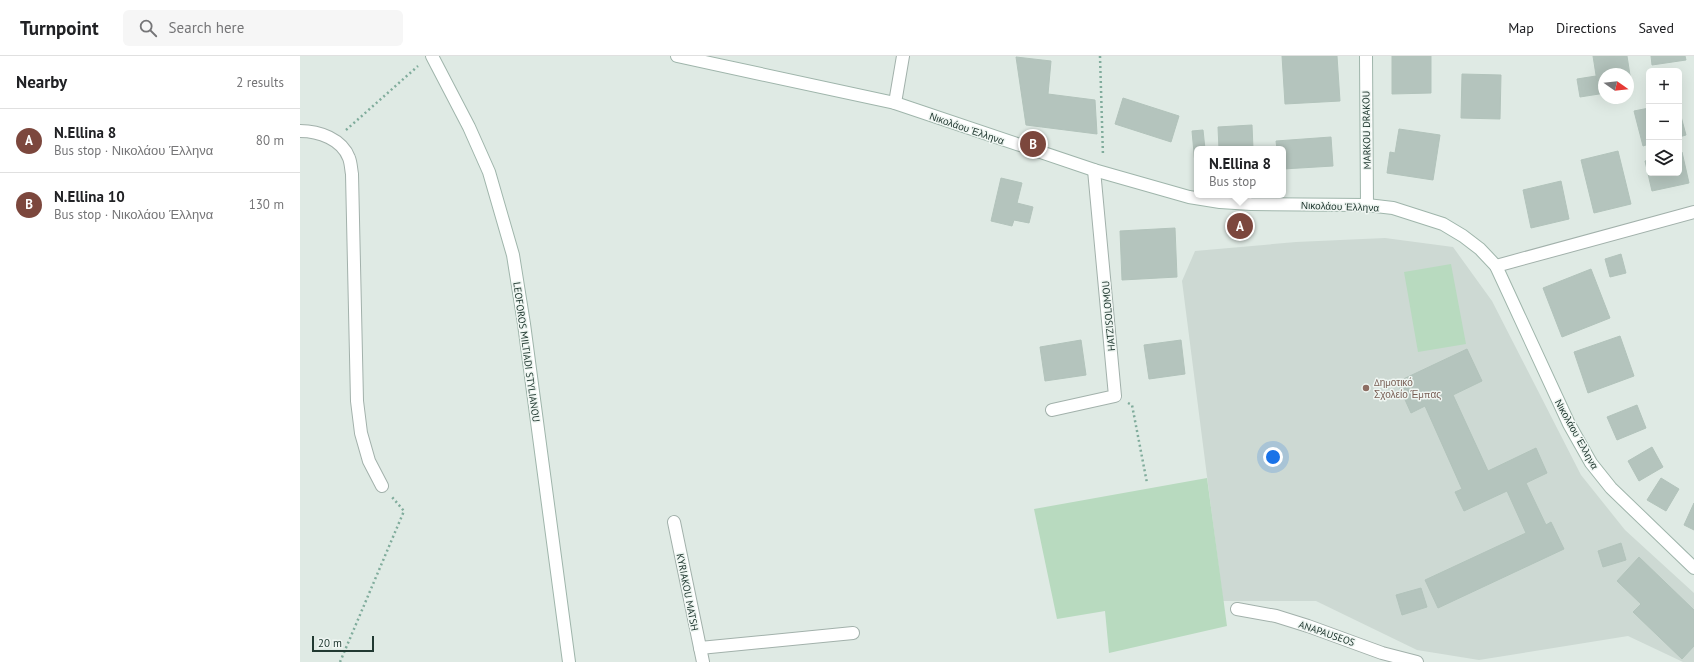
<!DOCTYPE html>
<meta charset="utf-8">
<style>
body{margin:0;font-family:"PT Sans",sans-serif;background:#f6f6f6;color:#202124}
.controls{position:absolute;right:12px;top:12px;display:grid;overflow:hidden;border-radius:6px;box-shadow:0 4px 16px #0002}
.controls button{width:36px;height:36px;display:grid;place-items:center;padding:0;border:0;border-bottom:1px solid #e0e0e0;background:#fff;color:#202124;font:20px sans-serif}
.compass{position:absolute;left:1298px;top:12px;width:36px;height:36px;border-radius:50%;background:#fff;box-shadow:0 4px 16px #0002;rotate:104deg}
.scale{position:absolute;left:12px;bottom:10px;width:62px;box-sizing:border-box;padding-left:4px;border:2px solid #213931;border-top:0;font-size:11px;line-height:14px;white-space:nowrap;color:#213931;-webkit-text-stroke:3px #eff6f2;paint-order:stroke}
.you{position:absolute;left:973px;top:401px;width:14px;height:14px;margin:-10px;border:3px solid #fff;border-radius:50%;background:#1a73e8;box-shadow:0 0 0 6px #1a73e833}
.badge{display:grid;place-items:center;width:26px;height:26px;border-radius:50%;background:#7c473d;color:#fff;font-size:13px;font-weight:700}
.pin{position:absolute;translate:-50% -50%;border:2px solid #fff;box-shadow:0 1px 4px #0006}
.popup{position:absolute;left:894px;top:90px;width:92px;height:52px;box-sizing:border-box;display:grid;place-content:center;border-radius:6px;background:#fff;filter:drop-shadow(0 1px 3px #0005);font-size:13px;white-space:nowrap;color:#757577}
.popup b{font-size:15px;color:#202124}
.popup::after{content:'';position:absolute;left:50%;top:100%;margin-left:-8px;border:8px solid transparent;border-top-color:#fff}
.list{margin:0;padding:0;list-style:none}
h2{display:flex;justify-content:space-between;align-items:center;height:52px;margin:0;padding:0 16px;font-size:17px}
h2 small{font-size:13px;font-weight:400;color:#757577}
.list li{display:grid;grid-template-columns:26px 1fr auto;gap:12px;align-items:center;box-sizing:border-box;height:64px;padding:0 16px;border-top:1px solid #e0e0e0}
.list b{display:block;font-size:15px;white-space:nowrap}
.list p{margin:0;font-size:13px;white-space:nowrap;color:#757577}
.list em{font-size:13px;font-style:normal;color:#757577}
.icon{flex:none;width:22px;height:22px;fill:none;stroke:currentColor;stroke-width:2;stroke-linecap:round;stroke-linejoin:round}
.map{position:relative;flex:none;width:1394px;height:606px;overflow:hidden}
header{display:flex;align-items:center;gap:24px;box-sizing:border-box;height:56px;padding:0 20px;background:#fff;border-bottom:1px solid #e0e0e0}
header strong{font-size:19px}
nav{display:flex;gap:22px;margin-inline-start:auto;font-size:14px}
.search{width:280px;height:36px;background:#f6f6f6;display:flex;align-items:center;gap:10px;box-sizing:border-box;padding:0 14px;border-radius:6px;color:#757577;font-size:15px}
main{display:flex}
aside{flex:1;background:#fff}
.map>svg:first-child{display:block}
.built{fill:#cdd9d3}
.green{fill:#b8dabf}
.building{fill:#b4c4bd;stroke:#b2c3bb}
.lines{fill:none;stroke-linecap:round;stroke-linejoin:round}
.street-casing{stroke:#a2b1ab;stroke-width:14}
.secondary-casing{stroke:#9fb5ab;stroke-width:14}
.path{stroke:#80ac9c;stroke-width:2.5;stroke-dasharray:2 3;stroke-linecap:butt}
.street{stroke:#fff;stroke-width:12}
.secondary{stroke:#fff;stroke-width:12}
.education-dot{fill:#8d6e63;stroke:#eff6f2;stroke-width:1.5}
.labels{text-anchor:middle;stroke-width:3;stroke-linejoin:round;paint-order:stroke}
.street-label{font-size:10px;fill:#213931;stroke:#eff6f2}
.education-label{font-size:10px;fill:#785e54;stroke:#eff6f2;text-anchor:start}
</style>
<header>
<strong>Turnpoint</strong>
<div class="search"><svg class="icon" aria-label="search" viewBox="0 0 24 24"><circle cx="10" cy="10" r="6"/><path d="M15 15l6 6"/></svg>Search here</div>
<nav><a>Map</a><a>Directions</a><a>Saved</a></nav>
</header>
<main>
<aside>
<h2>Nearby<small>2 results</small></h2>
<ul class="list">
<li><span class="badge">A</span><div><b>N.Ellina 8</b><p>Bus stop · Νικολάου Έλληνα</p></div><em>80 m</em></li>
<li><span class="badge">B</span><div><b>N.Ellina 10</b><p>Bus stop · Νικολάου Έλληνα</p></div><em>130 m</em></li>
</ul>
</aside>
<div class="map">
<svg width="1394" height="606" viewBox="0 0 1394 606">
<rect width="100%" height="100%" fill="#dfeae4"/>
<path class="built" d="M1085,182l68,9 39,54 89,174 44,55 69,63v69h-11l-55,-26 -149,24 -62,-10 -101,-49h-93l-41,-320 13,-30 101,-9z"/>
<g class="green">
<path d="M1151,208l15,80 -48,8 -14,-80z"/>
<path d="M907,422l20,148 -118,27 -4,-42 -48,8 -23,-110z"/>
</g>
<g class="building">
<path d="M982,0h55l3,45 -55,3z"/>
<path d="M1092,0h39v37l-39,1z"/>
<path d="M1293,0h34l5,32 -4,1v-15h-24v19l-5,1z"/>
<path d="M1351,0h34l1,4 -34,5z"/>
<path d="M716,1l35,4 -3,33 47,6 2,34 -71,-9z"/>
<path d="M1162,18l39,1 -1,44 -39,-1z"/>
<path d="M1296,20l3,18 -19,3 -3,-18z"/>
<path d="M823,42l56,18 -8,26 -56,-18z"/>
<path d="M1349,52v36l-6,2 -9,-35z"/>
<path d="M1379,53l7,26 -7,2z"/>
<path d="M952,69l1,24h-34l-1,-22z"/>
<path d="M1099,73l41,6 -7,45 -46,-7 3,-21 5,1z"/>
<path d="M903,74l2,19h-8v15h-2l-3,-33z"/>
<path d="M1031,81l2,29 -50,3v-20h-6l-1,-8z"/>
<path d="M1318,95l13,53 -37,9 -13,-53z"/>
<path d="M1382,96l7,31 -37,8 -7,-30 4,-1v13h30v-20z"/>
<path d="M701,122l21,5 -5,20 16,4 -4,16 -15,-3 -2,6 -21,-5z"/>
<path d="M1261,125l8,38 -38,9 -8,-38z"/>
<path d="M875,172l2,49 -55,3 -2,-49z"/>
<path d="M1321,198l5,19 -16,4 -5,-18z"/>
<path d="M1291,213l19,49 -48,19 -19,-49z"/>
<path d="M1320,280l14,40 -46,17 -14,-41z"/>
<path d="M781,284l5,35 -41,6 -5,-34z"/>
<path d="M881,284l4,34 -36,5 -5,-34z"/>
<path d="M1167,293l15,32 -29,14 35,76 48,-23 11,25 -21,10 20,42 5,-3 13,27 -126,59 -13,-28 101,-47 -19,-42 -43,20 -9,-19 7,-3 -37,-83 -14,7 -14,-31z"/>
<path d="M1337,349l9,23 -29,12 -10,-23z"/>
<path d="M1352,391l11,20 -24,14 -11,-20z"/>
<path d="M1361,422l18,11 -13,22 -19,-11z"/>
<path d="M1394,447v27l-10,-5z"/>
<path d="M1321,487l5,17 -23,7 -5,-16z"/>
<path d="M1339,501l55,53v36l-12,13 -49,-47 8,-8 -24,-23z"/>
<path d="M1121,532l6,19 -25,8 -6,-20z"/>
</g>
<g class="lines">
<defs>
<g id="street">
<path d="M595,47l8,-47"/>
<path d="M0,75c19,0 42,8 49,27 2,5 2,11 3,16l5,227 4,32 8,28 13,25"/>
<path d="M1196,210l198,-54"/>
<path d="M752,354l63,-14 -21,-226"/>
<path d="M374,466l29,140"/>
<path d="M937,553l39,7 32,10 74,27 35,9"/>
<path d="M400,592l153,-15"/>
</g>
<g id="secondary">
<path d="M132,0l37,71 20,45 24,83 11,69 45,338"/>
<path d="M377,0l218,47 199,67 95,27 31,5 31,2 116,1 26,3 50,16 20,12 17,13 16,17 73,158 22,39 20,25 83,80"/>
<path d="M1066,0l1,149"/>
</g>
</defs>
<use href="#street" class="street-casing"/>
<use href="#secondary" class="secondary-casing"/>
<g class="path">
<path d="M800,0l3,100"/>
<path d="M46,74l72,-64"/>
<path d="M828,347l4,2 15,78"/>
<path d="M40,606l64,-151 -12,-14"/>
</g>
<use href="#street" class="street"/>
<use href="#secondary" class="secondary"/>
</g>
<circle class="education-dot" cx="1066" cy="332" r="4"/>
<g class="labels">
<g class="street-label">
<text transform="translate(667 72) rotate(19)" y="4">Νικολάου Έλληνα</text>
<text transform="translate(1066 74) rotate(-91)" y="4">MARKOU DRAKOU</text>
<text transform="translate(1040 150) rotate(2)" y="4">Νικολάου Έλληνα</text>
<text transform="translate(808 260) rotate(-95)" y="4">HATZISOLOMOU</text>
<text transform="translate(227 296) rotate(82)" y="4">LEOFOROS MILTIADI STYLIANOU</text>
<text transform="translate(1277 378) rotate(61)" y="4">Νικολάου Έλληνα</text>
<text transform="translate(388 536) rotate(79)" y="4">KYRIAKOU MATSH</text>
<text transform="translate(1027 577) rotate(19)" y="4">ANAPAUSEOS</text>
</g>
<g class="education-label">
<text x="1074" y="330">Δημοτικό<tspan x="1074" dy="12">Σχολείο Έμπας</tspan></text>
</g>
</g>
</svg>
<div class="controls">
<button>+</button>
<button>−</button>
<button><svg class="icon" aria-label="layers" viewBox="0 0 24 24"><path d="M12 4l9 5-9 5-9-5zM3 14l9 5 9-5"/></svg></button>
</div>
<svg class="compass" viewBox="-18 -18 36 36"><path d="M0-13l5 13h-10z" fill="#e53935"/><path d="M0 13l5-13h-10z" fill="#757577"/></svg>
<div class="scale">20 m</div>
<div class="you"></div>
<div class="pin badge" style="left:940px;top:170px">A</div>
<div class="popup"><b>N.Ellina 8</b>Bus stop</div>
<div class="pin badge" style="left:733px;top:88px">B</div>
</div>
</main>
